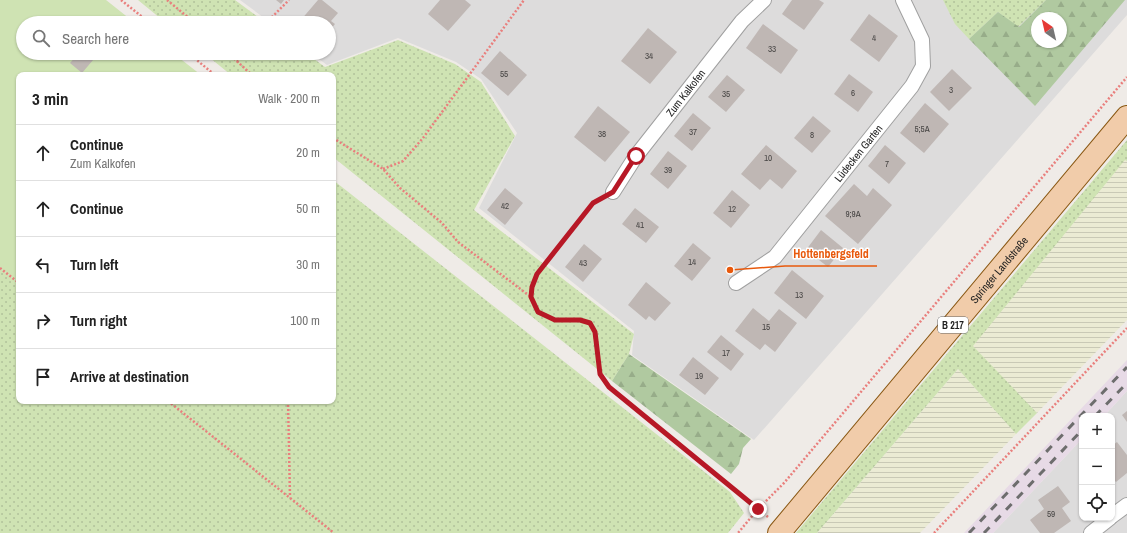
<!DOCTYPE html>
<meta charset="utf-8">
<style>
body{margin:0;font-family:"Archivo Narrow",sans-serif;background:#f6f6f6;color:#222}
.controls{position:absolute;right:12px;bottom:12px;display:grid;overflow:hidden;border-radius:8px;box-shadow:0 1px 3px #0004}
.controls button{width:36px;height:36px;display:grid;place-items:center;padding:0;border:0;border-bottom:1px solid #e0e0e0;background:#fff;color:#222;font:20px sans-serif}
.compass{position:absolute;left:1031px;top:12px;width:36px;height:36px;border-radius:50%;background:#fff;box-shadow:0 1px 3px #0004;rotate:326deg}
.stop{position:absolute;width:12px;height:12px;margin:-9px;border:3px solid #b71826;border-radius:50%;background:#fff}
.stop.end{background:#b71826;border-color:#fff;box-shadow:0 1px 4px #0008}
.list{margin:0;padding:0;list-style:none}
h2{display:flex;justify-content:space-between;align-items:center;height:52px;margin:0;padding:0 16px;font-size:17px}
h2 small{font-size:13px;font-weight:400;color:#767676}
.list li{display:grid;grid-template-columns:26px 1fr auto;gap:12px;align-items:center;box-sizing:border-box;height:56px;padding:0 16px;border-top:1px solid #e0e0e0}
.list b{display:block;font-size:15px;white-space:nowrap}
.list p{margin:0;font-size:13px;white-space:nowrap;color:#767676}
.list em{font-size:13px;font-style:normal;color:#767676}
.icon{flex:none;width:22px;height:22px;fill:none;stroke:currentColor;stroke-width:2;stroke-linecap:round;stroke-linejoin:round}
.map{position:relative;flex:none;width:1127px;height:533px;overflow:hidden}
.search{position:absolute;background:#fff;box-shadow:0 1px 3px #0004;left:16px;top:16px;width:320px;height:44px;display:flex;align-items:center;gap:10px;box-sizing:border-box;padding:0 14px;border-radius:22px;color:#767676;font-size:15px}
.panel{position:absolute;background:#fff;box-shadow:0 1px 3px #0004;left:16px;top:72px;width:320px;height:332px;border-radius:8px}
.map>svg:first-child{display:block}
.residential{fill:#dddcdc;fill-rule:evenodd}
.industrial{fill:#e7dae6}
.farmland{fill:url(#farmland-rules)}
.grass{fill:url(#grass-dots)}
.forest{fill:url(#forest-firs);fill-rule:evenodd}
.garden{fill:#cfe3b3}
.building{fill:#bfb7b4}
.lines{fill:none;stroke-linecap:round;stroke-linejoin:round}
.minor-casing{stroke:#a0a0a0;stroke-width:16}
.primary-casing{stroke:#895712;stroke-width:24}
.path{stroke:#e97f7d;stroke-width:2.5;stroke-dasharray:2 2;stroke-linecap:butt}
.minor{stroke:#fff;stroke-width:14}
.primary{stroke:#f1ccaa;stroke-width:22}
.rail{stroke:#6d6d6d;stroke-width:3;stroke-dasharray:8 8;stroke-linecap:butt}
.route{stroke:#b71826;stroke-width:5}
.labels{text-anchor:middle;stroke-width:3;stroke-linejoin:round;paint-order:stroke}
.number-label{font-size:9px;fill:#474544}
.shield{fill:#fff;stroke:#626262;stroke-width:1}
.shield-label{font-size:10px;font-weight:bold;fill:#1f1f1f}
.street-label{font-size:11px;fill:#1f1f1f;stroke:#fff}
.leader{fill:none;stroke:#e8590c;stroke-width:1.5}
.callout-dot{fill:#e8590c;stroke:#fff;stroke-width:1.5}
.callout-label{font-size:12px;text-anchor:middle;font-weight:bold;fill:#e8590c;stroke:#fff;stroke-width:3;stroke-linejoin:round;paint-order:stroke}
</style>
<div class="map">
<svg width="1127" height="533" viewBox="0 0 1127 533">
<defs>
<pattern id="farmland-rules" width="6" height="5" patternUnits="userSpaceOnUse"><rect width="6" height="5" fill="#ebebd4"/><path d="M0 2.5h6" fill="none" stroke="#c9c9b6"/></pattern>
<pattern id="grass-dots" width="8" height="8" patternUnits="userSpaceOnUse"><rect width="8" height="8" fill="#cfe3b3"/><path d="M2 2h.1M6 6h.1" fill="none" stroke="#b1c29a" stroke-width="1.8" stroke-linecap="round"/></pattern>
<pattern id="forest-firs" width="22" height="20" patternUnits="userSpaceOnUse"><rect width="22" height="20" fill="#b0c9a0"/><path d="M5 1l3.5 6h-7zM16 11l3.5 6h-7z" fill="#97ac89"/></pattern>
</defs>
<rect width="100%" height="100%" fill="#efebe7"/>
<g class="residential">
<path d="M240,0h887v15l-373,425 -122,-85 2,-24 -155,-123 38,-75 -36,-54 -25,-17 -58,-24 -71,27 -16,-12h18v-30h-58zM1037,18h24v24h-24z"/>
<path d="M1127,391v142h-134l89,-94v79h30v-102h-8z"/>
</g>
<path class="industrial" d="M1127,360v31l-23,25h-22v23l-89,94h-29z"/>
<g class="farmland">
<path d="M1125,159l2,2v159l-90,93 -65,-67z"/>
<path d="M958,369l58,65 -96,99h-103z"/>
</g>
<g class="grass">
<path d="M138,0h97l31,23h-100z"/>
<path d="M943,0h103l-28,27 -20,-15 -29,27 -14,-15z"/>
<path d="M398,40l57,24 26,18 34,54 -41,74 160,124 -5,20 -17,27 -279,-224v-82h-102l-27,-22h102l19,14z"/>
<path d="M1127,140v21l-2,-1 -152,186 64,67 -21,21 -58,-65 -141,164h-21z"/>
<path d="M333,180l397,312 14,21 -16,20h-728v-265l19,15v118h314z"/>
</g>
<g class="forest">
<path d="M1046,0h79l-90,106 -66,-67 29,-27 21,15zM1037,18h24v24h-24z"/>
<path d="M629,354l122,85 -8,9 -4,16 -8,10 -119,-93z"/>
</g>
<path class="garden" d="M0,0h106l29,23h-112v30h150l28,22h-182v208l-19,-15z"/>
<g class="building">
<path d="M276,0h8l-3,4z"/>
<path d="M318,0h4l16,13 -7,8 4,3 -6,7v-8h-26l-3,-2z"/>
<path d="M440,0h25l6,5 -23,26 -20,-17z"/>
<path d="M792,0h27l5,3 -20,27 -22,-16z"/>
<path d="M869,14l29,22 -19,26 -29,-22z"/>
<path d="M763,24l35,26 -17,24 -35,-26z"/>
<path d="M648,28l29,24 -27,32 -29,-23z"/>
<path d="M500,51l27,24 -19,21 -27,-23z"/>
<path d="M79,53h20l-17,20 -12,-10z"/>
<path d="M952,69l20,19 -23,23 -19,-19z"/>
<path d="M849,74l24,18 -15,20 -24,-18z"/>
<path d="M727,75l18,15 -19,22 -18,-15z"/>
<path d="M925,103l24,21 -25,29 -24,-20z"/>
<path d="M598,106l32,26 -25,30 -31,-25z"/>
<path d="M693,113l18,15 -19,23 -18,-15z"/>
<path d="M813,116l18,15 -19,22 -18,-15z"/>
<path d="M766,145l31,26 -15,18 -12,-10 -10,11 -19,-16z"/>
<path d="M885,145l21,18 -17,21 -21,-18z"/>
<path d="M668,151l19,15 -19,23 -18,-15z"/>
<path d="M854,184l13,12 6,-8 19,17 -34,39 -33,-28z"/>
<path d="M505,188l18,15 -18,22 -18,-15z"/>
<path d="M732,190l18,15 -19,23 -18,-15z"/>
<path d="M635,208l24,19 -13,16 -24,-19z"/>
<path d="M821,230l22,18 -15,19 -22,-17z"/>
<path d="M693,243l18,15 -19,23 -18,-15z"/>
<path d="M584,244l18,15 -19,23 -18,-15z"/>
<path d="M792,270l32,26 -18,23 -32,-26z"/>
<path d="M646,282l25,21 -16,18 -6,-5 -3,4 -18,-15z"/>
<path d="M753,308l16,13 10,-12 18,14 -22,29 -10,-8 -5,6 -25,-19z"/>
<path d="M721,335l23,19 -13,17 -24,-19z"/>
<path d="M693,357l26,21 -14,17 -26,-20z"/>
<path d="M1127,411v11l-5,-7z"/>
<path d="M1117,442l10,13v18l-11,9 -4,-4v-32z"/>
<path d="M1058,486l12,16 -8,6 9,13 -17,12h-14l-10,-13 14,-11 -6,-9z"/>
</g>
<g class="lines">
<defs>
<g id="minor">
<path id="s1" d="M613,192l23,-36 106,-135 22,-21"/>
<path id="s2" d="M736,283l39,-26 137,-171 11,-20 -1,-26 -19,-40"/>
<path d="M1112,516l15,-11"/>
<path d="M1091,533l19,-15"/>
</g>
<g id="primary">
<path id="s3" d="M779,533l348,-416"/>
</g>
</defs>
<use href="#minor" class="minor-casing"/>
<use href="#primary" class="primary-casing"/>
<g class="path">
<path d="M121,0l29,23"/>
<path d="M167,0l28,23"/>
<path d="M266,23l23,-23"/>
<path d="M188,53l27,22"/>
<path d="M228,53l24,22"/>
<path d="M237,62l9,-9"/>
<path d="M333,138l50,31 17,19 42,35 16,19 73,55 7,15 17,8h25l10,3 5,9 5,42 9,13 149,122 -20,24"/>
<path d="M383,169l20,-8 20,-23 101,-138"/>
<path d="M0,268l19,15"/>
<path d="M531,297l1,-10 5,-13 56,-71 8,-4"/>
<path d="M168,401l166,132"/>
<path d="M288,401l2,96"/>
<path d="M768,517l-10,-8 26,-26 343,-406"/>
<path d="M934,533l193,-205"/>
</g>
<use href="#minor" class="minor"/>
<use href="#primary" class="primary"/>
<g class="rail">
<path d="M1095,416l32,-33"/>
<path d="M969,533l158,-166"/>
<path d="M984,533l98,-103"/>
</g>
</g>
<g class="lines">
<path class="route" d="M636,156l-23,36 -20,11 -56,71 -5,13 -1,10 7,15 17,8h25l10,3 5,9 5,42 9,13 149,122"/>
</g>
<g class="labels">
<g class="number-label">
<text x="874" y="41">4</text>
<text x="772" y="52">33</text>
<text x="649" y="59">34</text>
<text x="504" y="77">55</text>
<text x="951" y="93">3</text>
<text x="853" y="96">6</text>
<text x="726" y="97">35</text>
<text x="922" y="132">5;5A</text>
<text x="693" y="135">37</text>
<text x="602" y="137">38</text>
<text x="812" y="138">8</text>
<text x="768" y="161">10</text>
<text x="887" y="167">7</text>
<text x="668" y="173">39</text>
<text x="505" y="209">42</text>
<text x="732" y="212">12</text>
<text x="853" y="217">9;9A</text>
<text x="640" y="228">41</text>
<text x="692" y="265">14</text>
<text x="583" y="266">43</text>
<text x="799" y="298">13</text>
<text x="766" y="330">15</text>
<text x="726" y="356">17</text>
<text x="699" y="379">19</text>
<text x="1051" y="517">59</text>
</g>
<rect class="shield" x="938" y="317" width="30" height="16" rx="3"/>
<g class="shield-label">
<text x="953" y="329">B 217</text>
</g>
<g class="street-label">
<text dy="4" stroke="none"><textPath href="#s1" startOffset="123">Zum Kalkofen</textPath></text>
<text dy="4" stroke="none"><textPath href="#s2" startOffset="180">Lüdecken Garten</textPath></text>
<text dy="4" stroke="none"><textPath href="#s3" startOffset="343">Springer Landstraße</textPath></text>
</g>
</g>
<path class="leader" d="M730 270L785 266H877"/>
<circle class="callout-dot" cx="730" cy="270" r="4"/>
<g class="callout-label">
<text x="831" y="258">Hottenbergsfeld</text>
</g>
</svg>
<div class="controls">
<button>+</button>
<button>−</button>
<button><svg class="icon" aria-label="locate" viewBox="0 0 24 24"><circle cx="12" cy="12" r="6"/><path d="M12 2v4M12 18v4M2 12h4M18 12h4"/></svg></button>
</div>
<svg class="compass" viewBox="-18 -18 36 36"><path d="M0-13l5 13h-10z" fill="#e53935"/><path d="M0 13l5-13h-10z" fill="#767676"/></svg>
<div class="stop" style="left:636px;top:156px"></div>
<div class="stop end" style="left:758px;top:509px"></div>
<div class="search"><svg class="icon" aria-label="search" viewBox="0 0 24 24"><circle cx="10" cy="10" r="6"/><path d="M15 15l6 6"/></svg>Search here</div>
<section class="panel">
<h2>3 min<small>Walk · 200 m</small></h2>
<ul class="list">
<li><svg class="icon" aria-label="ahead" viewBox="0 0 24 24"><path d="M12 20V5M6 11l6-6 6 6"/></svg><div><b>Continue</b><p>Zum Kalkofen</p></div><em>20 m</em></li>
<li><svg class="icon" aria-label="ahead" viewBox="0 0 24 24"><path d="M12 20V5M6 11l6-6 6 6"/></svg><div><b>Continue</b></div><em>50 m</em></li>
<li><svg class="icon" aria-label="left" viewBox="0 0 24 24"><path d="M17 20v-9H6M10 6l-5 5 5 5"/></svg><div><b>Turn left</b></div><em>30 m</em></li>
<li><svg class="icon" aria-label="right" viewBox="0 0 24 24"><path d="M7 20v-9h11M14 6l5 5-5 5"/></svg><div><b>Turn right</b></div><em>100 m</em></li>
<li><svg class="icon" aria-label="arrive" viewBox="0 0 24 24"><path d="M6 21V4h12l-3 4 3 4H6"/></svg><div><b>Arrive at destination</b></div></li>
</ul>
</section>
</div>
